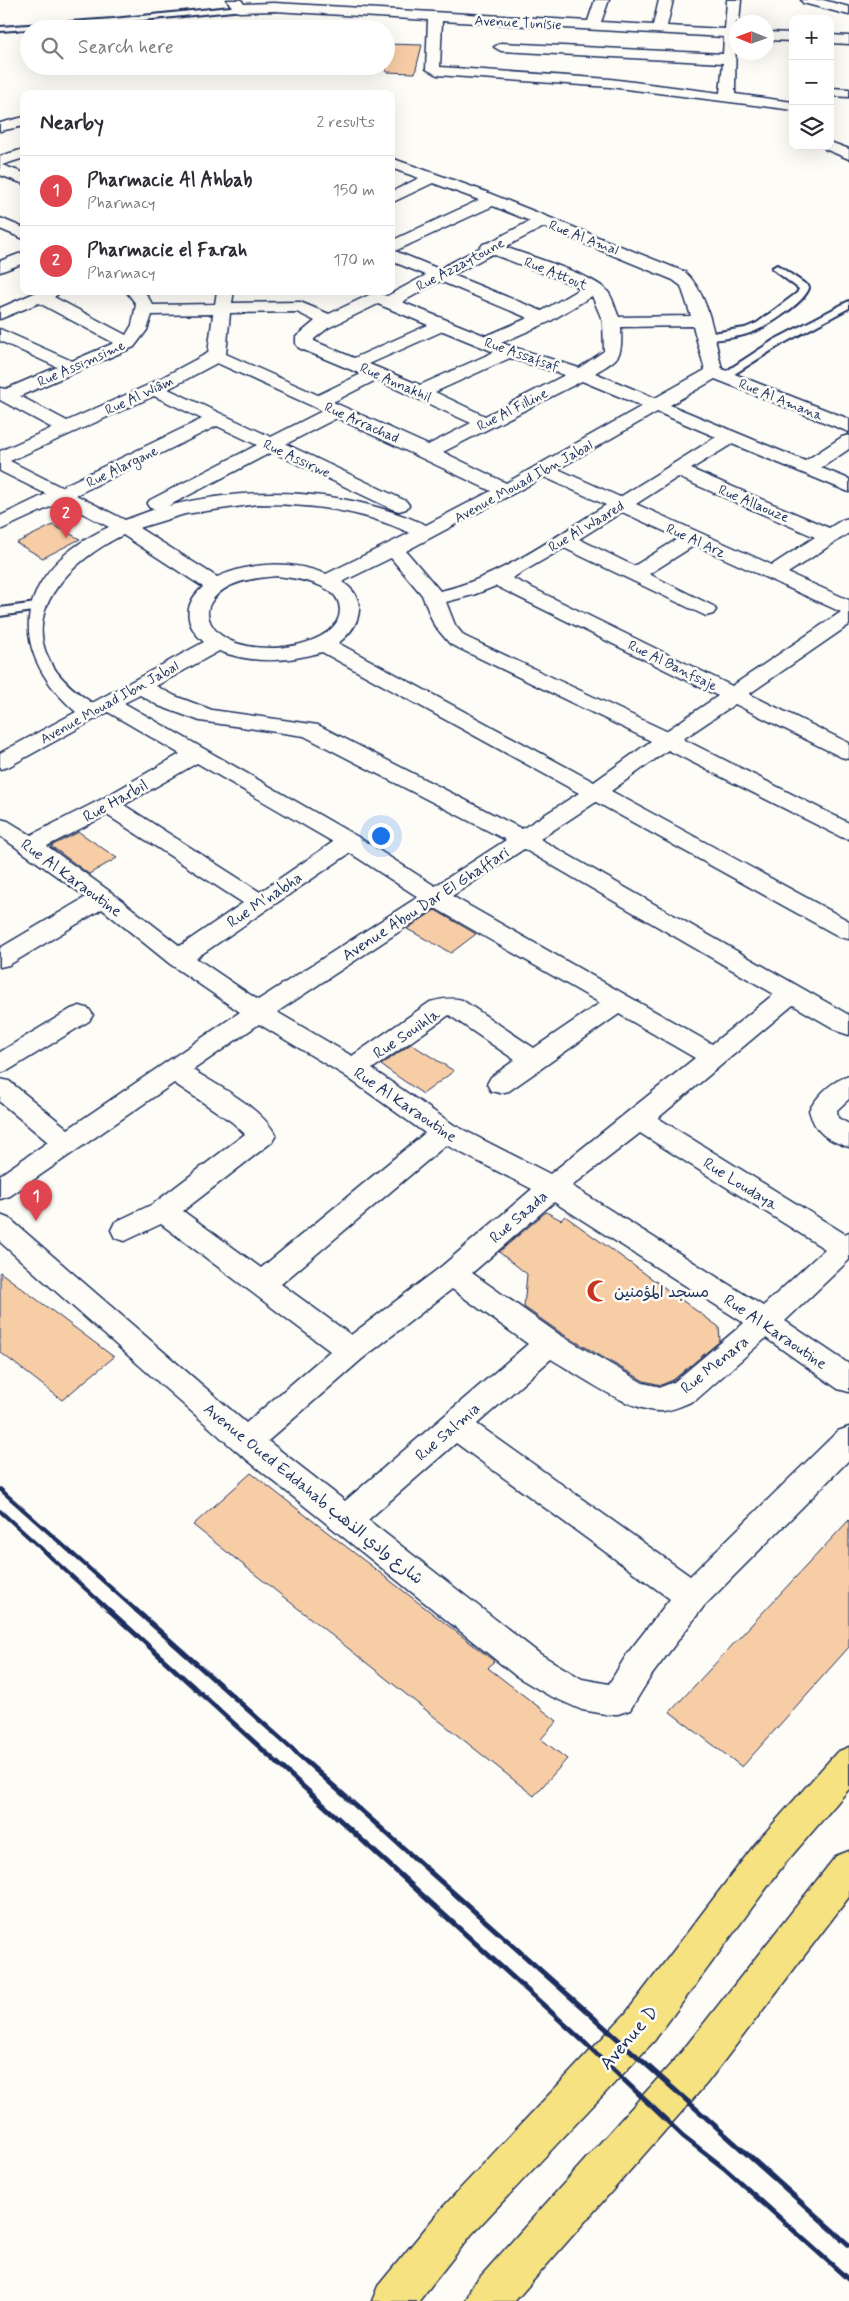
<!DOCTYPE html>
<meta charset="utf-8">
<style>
body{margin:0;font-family:Mynerve,"Playpen Sans Arabic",sans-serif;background:#f2f2f3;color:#2b2b33}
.controls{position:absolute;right:15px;top:15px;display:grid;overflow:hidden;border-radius:10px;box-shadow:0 5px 20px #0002}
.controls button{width:45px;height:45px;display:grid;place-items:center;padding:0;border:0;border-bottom:1px solid #e1e1e2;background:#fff;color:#2b2b33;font:25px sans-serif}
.compass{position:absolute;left:729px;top:15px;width:45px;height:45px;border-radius:50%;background:#fff;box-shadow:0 5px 20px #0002;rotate:271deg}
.you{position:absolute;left:380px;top:835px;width:18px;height:18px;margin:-12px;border:4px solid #fff;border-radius:50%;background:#1a73e8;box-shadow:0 0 0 8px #1a73e833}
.badge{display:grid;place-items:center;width:32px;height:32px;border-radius:50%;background:#b45309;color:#fff;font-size:16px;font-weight:700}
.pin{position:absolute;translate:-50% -41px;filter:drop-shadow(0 1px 2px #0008)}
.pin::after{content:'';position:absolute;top:26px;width:18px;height:15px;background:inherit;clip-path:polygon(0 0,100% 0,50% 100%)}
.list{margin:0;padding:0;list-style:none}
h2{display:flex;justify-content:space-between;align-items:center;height:65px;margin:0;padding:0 20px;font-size:21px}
h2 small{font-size:16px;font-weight:400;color:#7c7c81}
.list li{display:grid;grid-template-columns:32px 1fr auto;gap:15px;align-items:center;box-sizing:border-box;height:70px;padding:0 20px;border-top:1px solid #e1e1e2}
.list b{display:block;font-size:19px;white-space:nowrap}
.list p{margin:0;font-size:16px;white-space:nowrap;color:#7c7c81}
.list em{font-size:16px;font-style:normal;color:#7c7c81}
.icon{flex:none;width:28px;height:28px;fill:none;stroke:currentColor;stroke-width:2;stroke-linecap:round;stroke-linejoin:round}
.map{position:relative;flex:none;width:849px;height:2301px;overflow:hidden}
.search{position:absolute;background:#fff;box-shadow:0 5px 20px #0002;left:20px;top:20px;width:375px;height:55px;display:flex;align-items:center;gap:12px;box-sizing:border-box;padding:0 18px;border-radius:28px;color:#7c7c81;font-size:19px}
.panel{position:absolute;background:#fff;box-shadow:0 5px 20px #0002;left:20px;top:90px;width:375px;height:205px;border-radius:10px}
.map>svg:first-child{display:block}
.building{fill:#f7cda6;stroke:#1b2f5e}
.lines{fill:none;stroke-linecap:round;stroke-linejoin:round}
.lane-casing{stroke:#1b2f5e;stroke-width:4}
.street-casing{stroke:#1b2f5e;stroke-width:3}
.primary-casing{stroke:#1b2f5e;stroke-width:3}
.lane{fill:#fdfcf7;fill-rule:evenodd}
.street{fill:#fdfcf7;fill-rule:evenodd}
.primary{fill:#f7e281;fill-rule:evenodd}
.rail-far1{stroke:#1b2f5e;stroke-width:4}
.rail{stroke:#1b2f5e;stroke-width:5}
.labels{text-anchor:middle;stroke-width:5;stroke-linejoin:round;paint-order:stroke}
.far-street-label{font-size:14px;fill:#1b2f5e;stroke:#fdfcf7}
.street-label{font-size:16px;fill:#1b2f5e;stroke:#fdfcf7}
.poi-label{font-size:16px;fill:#1b2f5e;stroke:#fdfcf7;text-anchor:start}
.near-street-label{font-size:19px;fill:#1b2f5e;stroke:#fdfcf7}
</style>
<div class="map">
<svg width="849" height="2301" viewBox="0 0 849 2301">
<rect width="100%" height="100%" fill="#fdfcf7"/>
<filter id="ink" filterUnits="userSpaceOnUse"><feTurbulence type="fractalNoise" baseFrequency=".02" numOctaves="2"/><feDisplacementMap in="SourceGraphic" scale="10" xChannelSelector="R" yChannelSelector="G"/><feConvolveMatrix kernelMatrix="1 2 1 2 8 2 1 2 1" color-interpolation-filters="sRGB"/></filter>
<g filter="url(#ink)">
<g class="building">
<path d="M386,44l36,1 -7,28 -29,-1z"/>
<path d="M53,525l27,14 -37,19 -27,-15z"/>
<path d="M79,832l38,26 -28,16 -38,-28z"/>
<path d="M435,910l41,24 -25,19 -44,-24z"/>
<path d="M411,1044l43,27 -31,23 -42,-29z"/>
<path d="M546,1212l15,8 4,-4 154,111 1,14 -47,39 -12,5 -17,-4 -83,-48 -37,-26 3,-33 -28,-22z"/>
<path d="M0,1272l114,85 -52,43 -62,-48z"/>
<path d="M251,1473l243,188 -6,7 69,53 -16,18 26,20 -33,37 -341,-271z"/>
<path d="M849,1520v127l-107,120 -72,-55z"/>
</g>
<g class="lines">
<defs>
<g id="lane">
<path d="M240,6h3v4l-130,13 -113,8v-4l113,-8z"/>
<path d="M777,265l31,21 1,2c-5,15 -43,40 -59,45 -10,4 -40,9 -51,6v-4l46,-7 12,-5 40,-30 2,-4 -25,-19 -2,-2z"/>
<path d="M849,301v7l-67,36 -54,34 -4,1 -5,-3 55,-36z"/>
<path d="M36,603l4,1 2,3 -2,3 -40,6v-8z"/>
</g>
<g id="street">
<path d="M227,0h14l3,4 30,-1 314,18 7,-21h14l-8,22 52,3 6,-25h14l-6,26 58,3 2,-29h14l-2,22h-3l-1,72 58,8v8l-183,-23 -173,-12 -11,-6 2,-49 -154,-9 -34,1 -5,-1zM442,21l282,16 -1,17 -222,-11 -7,4 7,4 222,12 -3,30 -110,-14 -170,-12z"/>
<path d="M801,0h22l26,7v8l-46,-12z"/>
<path d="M766,32l27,1v8l-27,-1z"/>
<path d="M830,35l19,1v8l-19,-1z"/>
<path d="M830,88l19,1v8l-19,-1z"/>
<path d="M24,117v9l-24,5v-8z"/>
<path d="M830,142l19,7v10l-24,-10 -2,-3h7z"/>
<path d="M24,149v9l-22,7 22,8v11l-24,-9v-19z"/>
<path d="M391,158l90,32 204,82c25,23 29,66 37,97l127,50v13l-134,-53 -45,26 135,56 37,-24 7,-2v14l-28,19 28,11v13l-117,-48 -41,25 138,59 13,-8 7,-2v15l-61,40 61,27v25l-100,69 100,49v16l-8,-2 -106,-53 -52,35 166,84v16l-8,-2 -173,-87 -57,41 238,130v18l-9,-2 -244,-135 -56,37 309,176v20l-9,-3 -47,-27 -135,113 187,116 4,-2v28l-64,61 64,43v28l-11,-3 -72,-51 -70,62c-11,4 -22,10 -33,11 -32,2 -84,-36 -112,-52l-74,65 213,152 148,-145 11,-4v33l-145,146 -53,70 -21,34 -12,4h-13l-23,-4 -34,-15 -32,-19 -281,-226 -235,-208v-27l10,4 236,204 84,-72 -169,-127 -36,17 -10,-3 -4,-8 4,-8 38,-18 92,-70 -13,-12 -58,-39 -164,113 -10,3v-24l48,-33 -48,-40v-23l9,2 59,48 172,-117 -70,-48 -68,-55 -93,56 -9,2v-19l86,-51 -86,-61v-17l8,2 23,14 69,-35 80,-46 -72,-42 -100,55 -8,2v-16l76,-41c-76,-66 -57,-144 33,-185l-48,-25 -61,28v-14l46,-22 -46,-23v-20l52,-23 -52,-28v-12l6,1 51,-22 -57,-26v-12l72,32 42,-18 -75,-40 -39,16v-11l39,-17h23l-8,6 72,38 6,-10 4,-21 -10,-13h18l9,14 62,-1 2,-13h17l-2,12 68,-1 29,12 42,-20 6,-1 10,3 39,-21 -35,-14v-20l88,-41 -46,-17 -42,20v-11l28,-14 -28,-10zM493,206l37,15 -40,21 -7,2 -2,3 -42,22 -44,-18zM544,227l129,53 8,6 10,30 -72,1c-4,-8 -6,-19 -11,-25 -13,-17 -80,-36 -103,-45zM492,254l77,29 12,5 -39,23 -89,-36zM440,281l88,37 -42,18 -84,-34zM592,296l11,26 1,29 -25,17 -78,-25 48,-21zM378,304l50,21 -74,33 -40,-17v-2l14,-11zM297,312l18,9 -19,16v7l3,4 62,26 -43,21 -92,-41 4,-41zM213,314l-5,39 -60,32 -81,36 -47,-25 114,-49 13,-17 5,-15zM693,326l12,44 -50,28 -60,-25c26,-16 27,-15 26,-46zM443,331l51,21 -74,33 -51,-21zM510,358l55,17 -80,41 -50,-24zM217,363l95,43 10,5 -51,26 -103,-48zM376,380l95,43 -43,22 -95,-43zM582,381l60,25 -136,77 -63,-31zM154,396l48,23 -141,68 -51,-26zM657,412l59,25 -96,60 -62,-28zM337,418l154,73 -65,34c-82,-37 -172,-40 -258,-19l104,-54 120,57 7,2 7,-2 3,-4 -3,-4 -120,-57zM217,426l40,19 -107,55 -3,4 3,4 5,1 -30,11 -49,-25zM544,477l62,28c-51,32 -107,73 -166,86l-34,-40zM678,477l137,60 -43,28 -136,-61zM257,504c54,0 104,6 153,29l-84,41c-36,-14 -75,-12 -109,3l-78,-49 46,-14zM622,512l57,26 -45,28 -55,-27zM123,535l80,52c-20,17 -19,38 1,55l-112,61c-13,-9 -25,-18 -35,-31 -44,-58 16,-113 66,-137zM695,545l146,67 -109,74 -220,-108 52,-30 142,68 7,-2 3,-4 -3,-4 -64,-32zM391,558l31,37 12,30 16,19 201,97 -57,41 -256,-139c23,-16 31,-45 4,-61zM277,576c17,2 54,7 61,25 19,49 -113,67 -129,18 -2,-6 -1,-13 3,-18 13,-20 43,-23 65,-25zM496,586l222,110 -52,35 -202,-95 -9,-11 -9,-23 27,-7zM219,651c34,13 69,11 103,1l257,141 -57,36 -204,-104 -106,-15 -37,-14 -19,-10zM140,695l19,11 41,15 104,15 202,104 -71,46 -77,-49 -234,-134zM197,763l136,79 -73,50 -136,-87zM107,815l136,88 -63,43 -68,-53 -65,-47zM524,849l250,145 -62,50 -260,-148zM350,853l68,44 -160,103 -62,-42zM435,908l165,95 -66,45 -72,-48c-11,-3 -21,-1 -32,2l-78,54 -75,-44zM619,1014l76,44 -145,116 -96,-49 -82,-56 77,-54 66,45 -24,17 -4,7 4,7 9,2 9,-2zM259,1024l85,51 81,58 -164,135 -78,-57 89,-69 4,-7c-18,-30 -55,-47 -83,-65zM640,1133l185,116 -62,57 -191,-120zM446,1145l86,44 -90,77 -91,69 -70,-51zM554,1202l190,121 -70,59 -13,5 -18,-4 -83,-48 -88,-62zM452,1289l76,55 -183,157 -77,-60 94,-82zM456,1443l214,156 -43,55 -18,30 -27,-5 -42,-25 -172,-134z"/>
<path d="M0,218l24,10v11l-24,-10z"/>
<path d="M24,252v11l-24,9v-11z"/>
<path d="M80,1006l9,3 4,6 -4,6 -80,49 -9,3v-21l71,-43z"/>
<path d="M849,1076v23l-12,11 1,8 11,6v23c-22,-7 -34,-14 -40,-37 10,-16 22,-29 40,-34z"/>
</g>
<g id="primary">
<path d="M849,1747v42l-67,78 -128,174 -183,194 -52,66h-47l6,-15 65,-79 183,-194 130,-170 81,-91z"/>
<path d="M849,1851v46l-142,186 -192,218h-49l6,-15 207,-231 157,-199z"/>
</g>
</defs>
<use href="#lane" class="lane-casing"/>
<use href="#street" class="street-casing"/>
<use href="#primary" class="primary-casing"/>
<use href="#lane" class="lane"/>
<use href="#street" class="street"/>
<use href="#primary" class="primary"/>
<g class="rail-far1">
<path d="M0,1489l138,123"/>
<path d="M0,1511l111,101"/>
</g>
<g class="rail">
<path d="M109,1610l475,432 99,94 41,32 125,112"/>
<path d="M136,1610l713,635"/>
</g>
</g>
</g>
<defs>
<symbol id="mosque-bare" viewBox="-9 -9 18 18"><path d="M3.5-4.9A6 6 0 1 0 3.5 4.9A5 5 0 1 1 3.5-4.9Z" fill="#c8321e" stroke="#fdfcf7" stroke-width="2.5" paint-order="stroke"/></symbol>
</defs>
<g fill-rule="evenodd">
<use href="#mosque-bare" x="582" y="1275" width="32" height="32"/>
</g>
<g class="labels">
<g class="far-street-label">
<text transform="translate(518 22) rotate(3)" y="5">Avenue Tunisie</text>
<text transform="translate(584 237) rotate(21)" y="5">Rue Al Amal</text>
<text transform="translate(460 264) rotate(-28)" y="5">Rue Azzaytoune</text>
<text transform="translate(556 273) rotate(22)" y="5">Rue Attout</text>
<text transform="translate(522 354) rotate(19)" y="5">Rue Assafsaf</text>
<text transform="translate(81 363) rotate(-24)" y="5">Rue Assimsime</text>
<text transform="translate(396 382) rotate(24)" y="5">Rue Annakhil</text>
<text transform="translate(139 395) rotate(-25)" y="5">Rue Al Wiâm</text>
<text transform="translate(781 399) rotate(22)" y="5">Rue Al Amana</text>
<text transform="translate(512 409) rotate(-27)" y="5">Rue Al Filline</text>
<text transform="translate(362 422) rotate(24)" y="5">Rue Arrachad</text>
<text transform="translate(297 458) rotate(25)" y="5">Rue Assirwe</text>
<text transform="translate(122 466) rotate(-26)" y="5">Rue Alargane</text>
<text transform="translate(523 481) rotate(-29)" y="5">Avenue Mouad Ibn Jabal</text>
<text transform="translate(754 503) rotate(23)" y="5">Rue Allaouze</text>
<text transform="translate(586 526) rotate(-31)" y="5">Rue Al Waared</text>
<text transform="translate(696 540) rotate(24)" y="5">Rue Al Arz</text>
<text transform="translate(673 665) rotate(26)" y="5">Rue Al Banfsaje</text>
<text transform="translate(109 702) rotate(-29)" y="5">Avenue Mouad Ibn Jabal</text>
</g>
<g class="street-label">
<text transform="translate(115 800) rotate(-29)" y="6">Rue Harbil</text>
<text transform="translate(72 877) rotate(36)" y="6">Rue Al Karaoutine</text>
<text transform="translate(264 899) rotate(-34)" y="6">Rue M'nabha</text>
<text transform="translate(425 903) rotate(-33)" y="6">Avenue Abou Dar El Ghaffari</text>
<text transform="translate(406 1033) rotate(-34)" y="6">Rue Souihla</text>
<text transform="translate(406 1104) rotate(34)" y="6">Rue Al Karaoutine</text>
<text transform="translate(741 1183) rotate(32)" y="6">Rue Loudaya</text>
<text transform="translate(518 1216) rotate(-41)" y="6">Rue Saada</text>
<text transform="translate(776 1331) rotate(34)" y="6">Rue Al Karaoutine</text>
<text transform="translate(714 1364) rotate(-39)" y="6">Rue Menara</text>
<text transform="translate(447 1431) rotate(-41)" y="6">Rue Salmia</text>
<text transform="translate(314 1493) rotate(39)" y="6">Avenue Oued Eddahab شارع وادي الذهب</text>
</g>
<g class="poi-label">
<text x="614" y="1297">مسجد المؤمنين</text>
</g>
<g class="near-street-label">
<text transform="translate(628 2037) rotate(-49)" y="7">Avenue D</text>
</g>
</g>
</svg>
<div class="controls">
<button>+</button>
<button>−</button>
<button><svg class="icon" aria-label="layers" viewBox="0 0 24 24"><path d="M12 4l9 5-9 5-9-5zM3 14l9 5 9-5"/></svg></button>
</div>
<svg class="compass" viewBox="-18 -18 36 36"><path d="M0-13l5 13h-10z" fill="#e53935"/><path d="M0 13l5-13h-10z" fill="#7c7c81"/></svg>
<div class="you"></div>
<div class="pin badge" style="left:36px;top:1221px;background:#e0444e">1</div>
<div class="pin badge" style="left:66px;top:538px;background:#e0444e">2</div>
<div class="search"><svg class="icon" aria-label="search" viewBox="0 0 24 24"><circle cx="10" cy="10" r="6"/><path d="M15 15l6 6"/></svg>Search here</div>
<section class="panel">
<h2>Nearby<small>2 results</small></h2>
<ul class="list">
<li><span class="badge" style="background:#e0444e">1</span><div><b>Pharmacie Al Ahbab</b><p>Pharmacy</p></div><em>150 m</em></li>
<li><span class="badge" style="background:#e0444e">2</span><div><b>Pharmacie el Farah</b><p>Pharmacy</p></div><em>170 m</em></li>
</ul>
</section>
</div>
